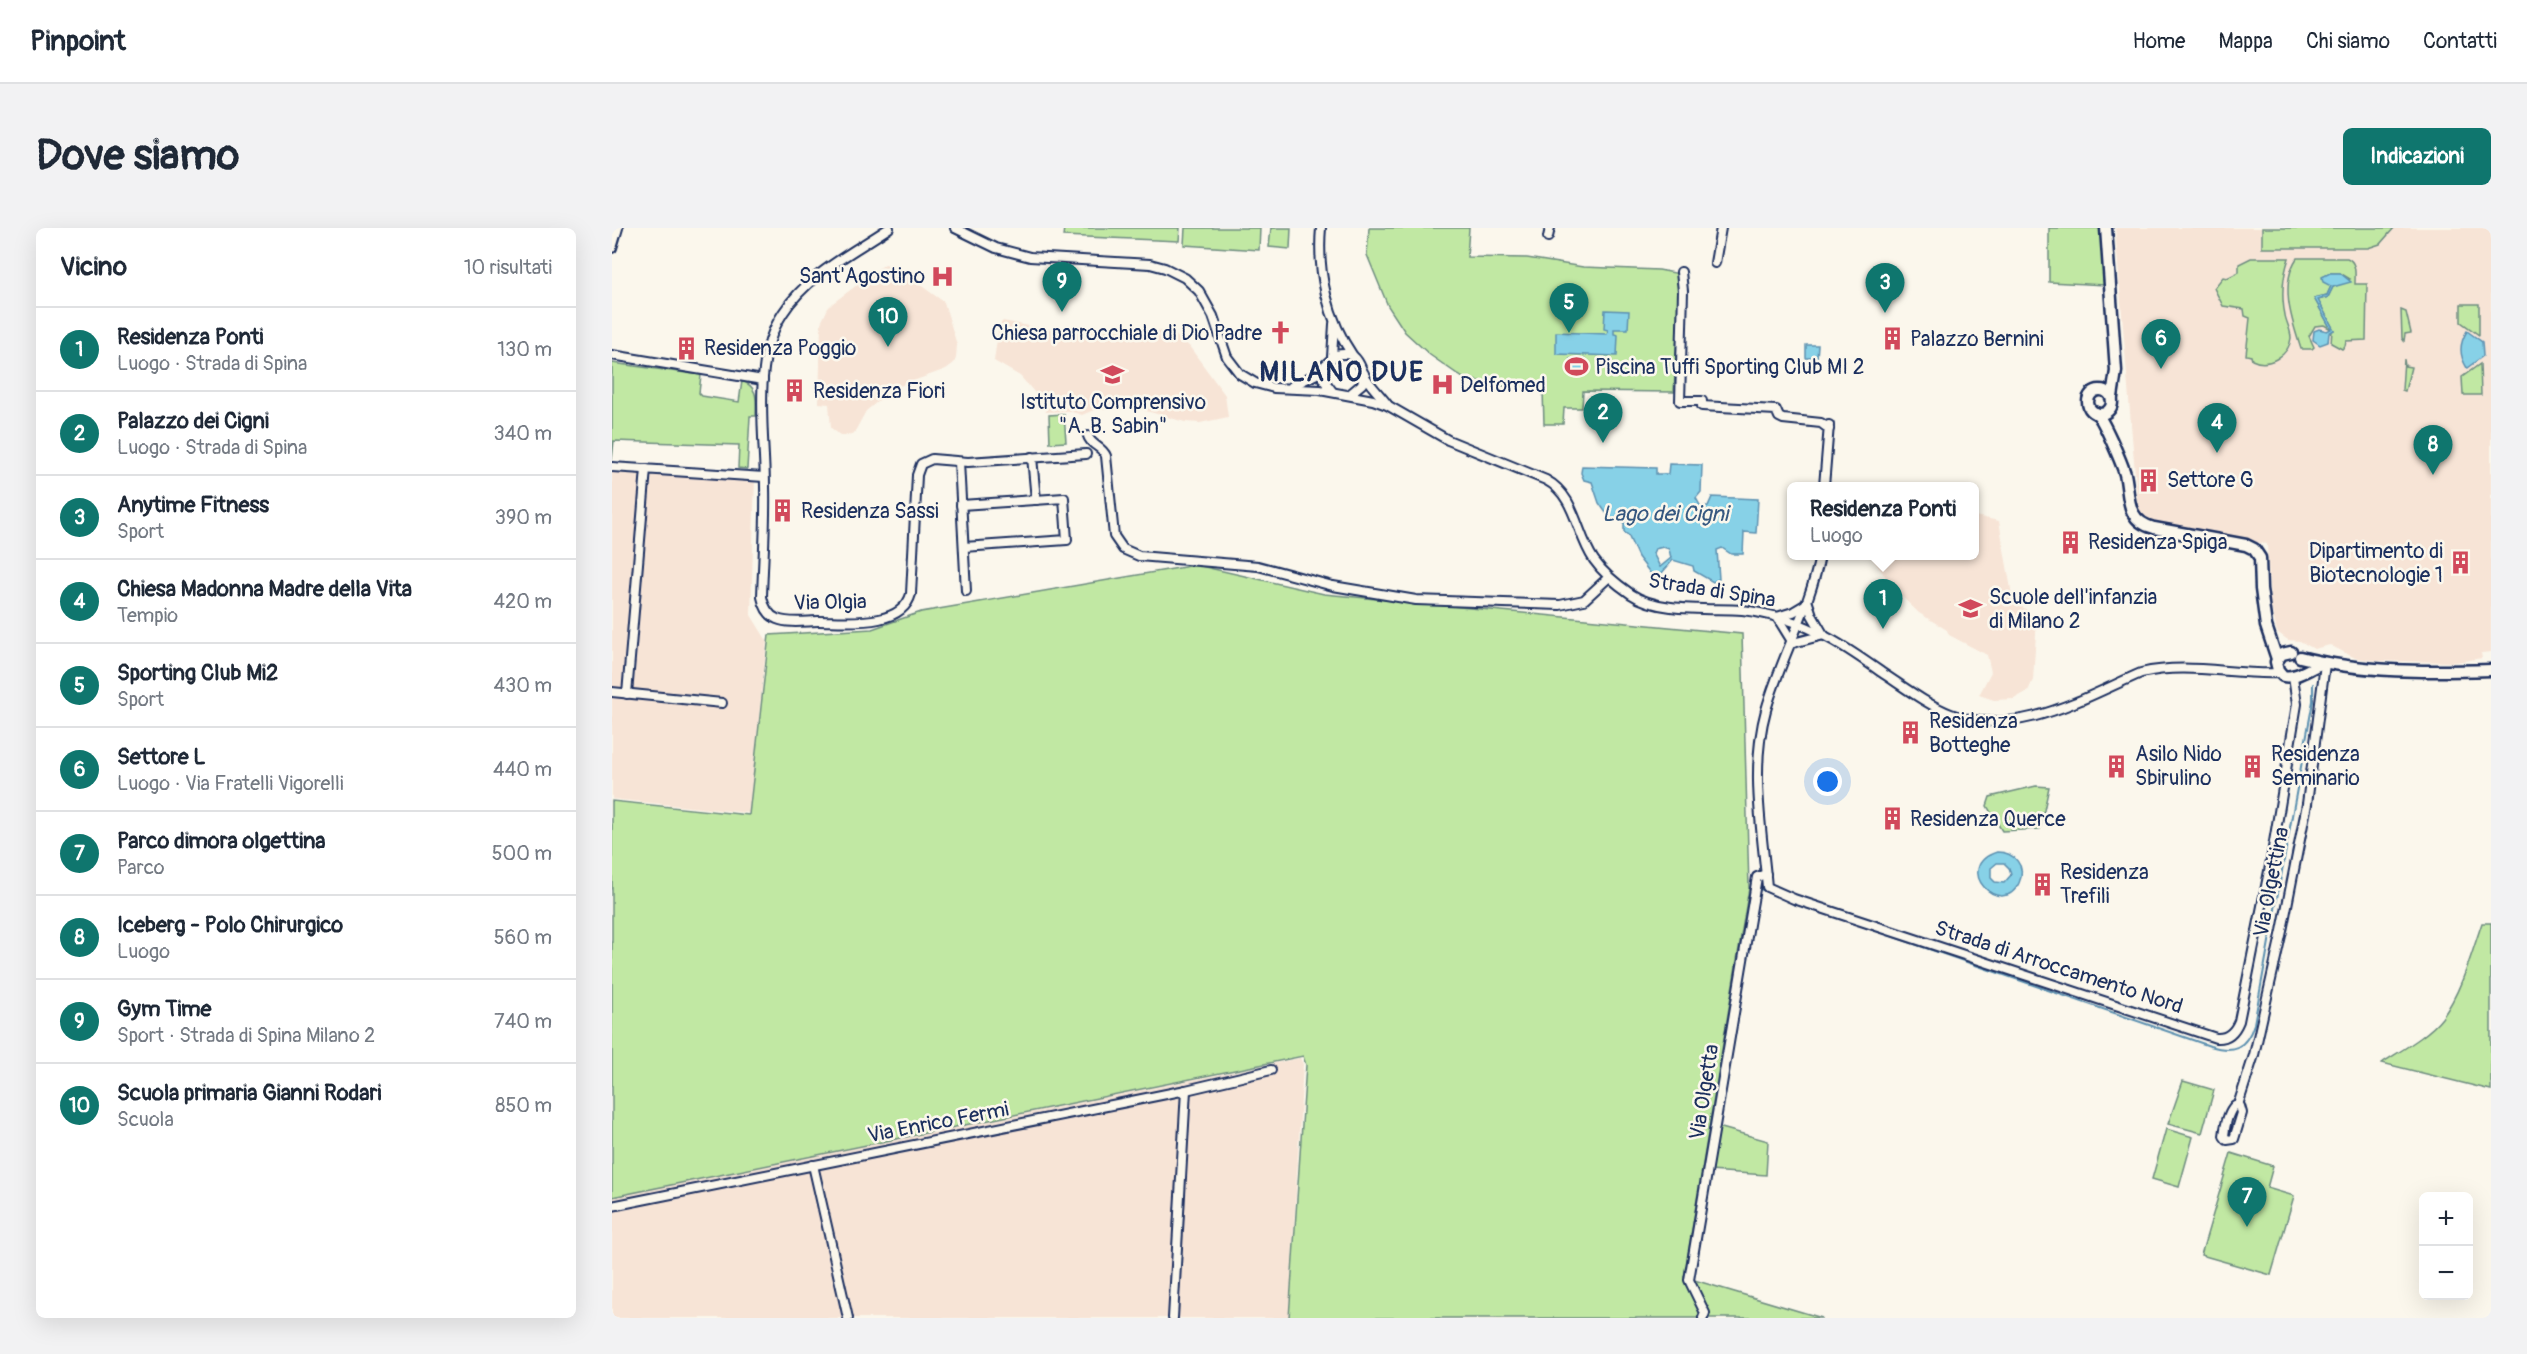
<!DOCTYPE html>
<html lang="it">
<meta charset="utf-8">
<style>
body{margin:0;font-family:Pangolin,sans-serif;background:#f2f2f3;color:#1f2937}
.controls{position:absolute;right:18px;bottom:18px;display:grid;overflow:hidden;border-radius:9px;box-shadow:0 6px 24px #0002}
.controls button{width:54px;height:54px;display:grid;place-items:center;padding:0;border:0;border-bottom:2px solid #e0e1e3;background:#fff;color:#1f2937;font:30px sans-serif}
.you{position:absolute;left:1216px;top:554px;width:21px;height:21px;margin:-15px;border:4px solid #fff;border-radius:50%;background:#1a73e8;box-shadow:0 0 0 9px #1a73e833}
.badge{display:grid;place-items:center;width:39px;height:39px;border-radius:50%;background:#0f766e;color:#fff;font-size:20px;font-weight:700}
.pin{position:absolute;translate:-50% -50px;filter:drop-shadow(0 2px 3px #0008)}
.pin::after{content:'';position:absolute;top:32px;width:21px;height:18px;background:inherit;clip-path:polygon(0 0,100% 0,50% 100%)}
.popup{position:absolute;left:1175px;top:254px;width:192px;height:78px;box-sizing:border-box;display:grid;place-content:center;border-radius:9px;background:#fff;filter:drop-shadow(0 2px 4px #0005);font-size:20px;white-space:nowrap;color:#747a83}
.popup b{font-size:22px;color:#1f2937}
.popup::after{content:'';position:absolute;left:50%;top:100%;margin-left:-12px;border:12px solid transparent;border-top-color:#fff}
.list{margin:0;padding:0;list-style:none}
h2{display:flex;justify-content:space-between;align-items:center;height:78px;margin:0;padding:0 24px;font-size:26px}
h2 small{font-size:20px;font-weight:400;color:#747a83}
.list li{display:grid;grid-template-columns:39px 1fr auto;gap:18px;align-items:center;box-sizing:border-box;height:84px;padding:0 24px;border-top:2px solid #e0e1e3}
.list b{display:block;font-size:22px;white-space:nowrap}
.list p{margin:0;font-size:20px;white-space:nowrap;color:#747a83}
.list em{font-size:20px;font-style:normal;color:#747a83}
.map{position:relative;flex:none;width:1879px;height:1090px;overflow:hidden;border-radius:9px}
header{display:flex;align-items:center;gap:36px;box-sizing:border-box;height:84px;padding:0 30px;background:#fff;border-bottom:2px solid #e0e1e3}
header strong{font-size:28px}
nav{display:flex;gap:33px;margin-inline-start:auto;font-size:21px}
.intro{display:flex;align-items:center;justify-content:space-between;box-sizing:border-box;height:144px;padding:0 36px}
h1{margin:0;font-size:42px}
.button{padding:15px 27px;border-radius:9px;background:#0f766e;color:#fff;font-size:21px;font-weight:700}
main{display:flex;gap:36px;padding:0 36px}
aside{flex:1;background:#fff;border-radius:9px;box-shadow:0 6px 24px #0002}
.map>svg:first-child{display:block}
.built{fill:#f7e4d6}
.green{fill:#c1e8a3;stroke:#6e8c80;stroke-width:1.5}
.water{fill:#87d1e7;stroke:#5c90b0;stroke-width:1.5;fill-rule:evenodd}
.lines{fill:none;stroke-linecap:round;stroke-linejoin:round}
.stream{stroke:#5c90b0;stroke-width:2}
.street-casing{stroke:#1b2f5e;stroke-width:12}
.secondary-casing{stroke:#1b2f5e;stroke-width:15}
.street{stroke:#fbf7ec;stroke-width:8}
.secondary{stroke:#fbf7ec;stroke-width:10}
.labels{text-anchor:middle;stroke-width:5;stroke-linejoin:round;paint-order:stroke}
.poi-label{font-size:21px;fill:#1b2f5e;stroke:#fbf7ec;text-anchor:start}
.street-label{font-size:21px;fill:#1b2f5e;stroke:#fbf7ec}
.water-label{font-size:22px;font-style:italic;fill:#365880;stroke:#fbf7ec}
.district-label{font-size:27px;font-weight:bold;letter-spacing:1.5px;fill:#1b2f5e;stroke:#fbf7ec}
</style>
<header>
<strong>Pinpoint</strong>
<nav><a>Home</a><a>Mappa</a><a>Chi siamo</a><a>Contatti</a></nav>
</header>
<div class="intro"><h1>Dove siamo</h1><a class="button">Indicazioni</a></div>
<main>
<aside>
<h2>Vicino<small>10 risultati</small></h2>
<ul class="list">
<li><span class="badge">1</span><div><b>Residenza Ponti</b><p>Luogo · Strada di Spina</p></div><em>130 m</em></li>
<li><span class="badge">2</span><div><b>Palazzo dei Cigni</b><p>Luogo · Strada di Spina</p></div><em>340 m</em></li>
<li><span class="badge">3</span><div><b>Anytime Fitness</b><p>Sport</p></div><em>390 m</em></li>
<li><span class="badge">4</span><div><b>Chiesa Madonna Madre della Vita</b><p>Tempio</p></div><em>420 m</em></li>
<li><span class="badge">5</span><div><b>Sporting Club Mi2</b><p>Sport</p></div><em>430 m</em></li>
<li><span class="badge">6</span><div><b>Settore L</b><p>Luogo · Via Fratelli Vigorelli</p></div><em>440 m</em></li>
<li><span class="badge">7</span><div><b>Parco dimora olgettina</b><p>Parco</p></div><em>500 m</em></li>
<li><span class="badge">8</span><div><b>Iceberg - Polo Chirurgico</b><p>Luogo</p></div><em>560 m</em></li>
<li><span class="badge">9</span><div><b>Gym Time</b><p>Sport · Strada di Spina Milano 2</p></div><em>740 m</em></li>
<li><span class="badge">10</span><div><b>Scuola primaria Gianni Rodari</b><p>Scuola</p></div><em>850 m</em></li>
</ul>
</aside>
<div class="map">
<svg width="1879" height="1090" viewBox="0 0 1879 1090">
<rect width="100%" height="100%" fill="#fbf7ec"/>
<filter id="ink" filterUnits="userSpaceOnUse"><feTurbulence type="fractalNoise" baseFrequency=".0167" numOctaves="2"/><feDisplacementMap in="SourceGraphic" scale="12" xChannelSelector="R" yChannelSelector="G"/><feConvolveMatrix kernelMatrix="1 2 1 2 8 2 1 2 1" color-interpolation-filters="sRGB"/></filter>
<g filter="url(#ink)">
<g class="built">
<path d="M1503,0h376v424l-10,1 1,5 -26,4 -78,-1 -23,-3 -25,-13 -16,4 -14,-8 -12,-1 -11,-8 -7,-29 -3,-59 -107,-19 -7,-2 -9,-6 -6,-7z"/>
<path d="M273,36l10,3 49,35 13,43 -1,13 -2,5 -8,6 -52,19 -28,23 -12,22 -6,2h-8l-9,-7 -2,-24 -10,-1 2,-80 7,-15 5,-5z"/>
<path d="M391,93l48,9h106l19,6 13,10 36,49 3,22 -28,6 -15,-1 -49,-14 -42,2 -12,5 -13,-4 -23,1 -11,-19 -15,-17 -26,-15 5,-36z"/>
<path d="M0,239l143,9 -4,139 16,26 -18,172 -137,-14z"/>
<path d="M1363,288l24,5 13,74 8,10 17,13 -4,62 -5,11 -14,8 -20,1 -15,-5 12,-23 -4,-17 -38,-20 -2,-5 -28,-17 -21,-20 -28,-37h104z"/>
<path d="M688,830l3,6 -14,254h-677v-121z"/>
</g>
<g class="green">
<path d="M452,0h116l-1,13 -116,-5z"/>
<path d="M573,0h75l-1,22 -75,-5z"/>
<path d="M659,0h20l-1,21 -21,-2z"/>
<path d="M757,0h100l-2,29 60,1 56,9 76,3 21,4 -6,118 -91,-1 -1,17h-18l-1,16h-19l-1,-34h-20l-60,-12 -33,-23 -25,-23 -17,-26 -21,-51z"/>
<path d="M1437,0h53l3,57 -56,-3z"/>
<path d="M1650,0h132l-14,16 -12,4h-106z"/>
<path d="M1639,30h38c-6,18 -8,38 -4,57 1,7 6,15 6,23 -2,18 -23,30 -39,22l-1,-4 -5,-1 4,-37 -5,-2 -1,-7 -21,-3 -9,-18 9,-11 4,1 12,-6v-8z"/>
<path d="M1685,30h50c10,4 8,16 8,26h12l-1,56 -20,1 -1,5 -3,3 -11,-6 1,-12 2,-1 -16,-30 10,-3 5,-10 17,-8 -10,-6h-10l1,13 -4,9 -13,3 17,31 -7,-4 -9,1 -6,10 5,11 -2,2h-11c-9,-28 -22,-64 -4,-91z"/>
<path d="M1849,76h18v31l-18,-13z"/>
<path d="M1789,82l5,2 5,21 -6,1 -1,7 -2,-3z"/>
<path d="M1792,131l1,7 6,1 -6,24 -3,-1z"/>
<path d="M0,135l89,12 -2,18 3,3 37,6 3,-21c17,6 14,20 14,35h-6l-3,53 -9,-1 1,-23 -125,-4 -2,19z"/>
<path d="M1868,136l1,31h-18l-1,-18z"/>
<path d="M452,186l2,28 -16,1 -1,-28z"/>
<path d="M584,337l128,29 418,40 7,254 -65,389 138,41h-533l17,-253 -3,-9 -691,141v-396l137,14 20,-180 103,-6 49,-17z"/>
<path d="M1424,558l13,1 -9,42 -38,2 -15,-25 3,-9z"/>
<path d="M1870,695h9v167l-109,-27c18,-12 47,-28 60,-45 20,-28 29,-63 40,-95z"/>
<path d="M1571,853l31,9 -12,43 -34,-9z"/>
<path d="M1106,899l50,14 -2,34 -56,-4z"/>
<path d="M1554,901l27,8 -14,50 -27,-8z"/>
<path d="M1619,925l42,13 -6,22 27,8 -23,79 -70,-20z"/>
</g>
<g class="water">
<path d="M1718,45h10l11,9 -18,5 -5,10 -10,3 16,30 -5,3 -1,9 -8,3 -7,-5 1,-9 5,-2 8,2 4,-2 -17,-31 13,-3 4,-9 -8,-4 -1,-5z"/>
<path d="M993,82l24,1 -1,18h-14v5l4,1 -1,21 -61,-2v-22l51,2 1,-4 -4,-1z"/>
<path d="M1855,103l15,11 1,14 -16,12c-8,-13 -8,-24 0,-37z"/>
<path d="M1194,117h12l-1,13h-11z"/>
<path d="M958,131h15l-1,15h-15z"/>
<path d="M1057,236l33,1 -1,27 -5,6 5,9 7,-1 4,-9 46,2 -2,34 -12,-1 -1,22h-12l-9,-6 -5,2 2,29 -6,3 -19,-11 -1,-5 -20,-6 -12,14h-10l-13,-17 -10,-22 -4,-3v-10l7,-2 1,-2 -10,-8 -1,9 -10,1 -12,-17 -7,-21 -8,-2 -3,-7 1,-7 74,2v6h12zM1051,319l6,2 2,9 -11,9 -7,-14 2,-4z"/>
<path d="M1385,624c17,0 30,14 22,31 -17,37 -69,-16 -22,-31zM1385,635h7l5,5 2,7 -7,8 -9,-1 -4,-4v-10z"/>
</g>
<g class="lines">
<g class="stream">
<path d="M1148,661l12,4"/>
<path d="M1230,691l368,127c23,7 36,3 44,-22l59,-323v-17"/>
</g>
<defs>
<g id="street">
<path d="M277,0c-37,25 -81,46 -106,85 -32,48 -18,120 -18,174 1,37 -2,74 -3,110 2,10 6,18 15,22 12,5 30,2 42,2 27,0 83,7 92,-27l6,-119 4,-11 11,-5 36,3 118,-8"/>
<path d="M343,0l41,20 34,9 120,7 15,4 20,10 14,13 14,25 14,41 13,17 15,9 19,5 46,2 53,10 14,5 61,35 98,40c30,16 30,54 48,80 9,13 24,25 37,34 28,19 78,14 111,16 13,1 27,5 40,8 37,11 68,32 99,54 23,15 45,32 70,42 65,25 132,-16 190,-41 46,-11 92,2 138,0"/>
<path d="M709,0c-4,44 7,92 32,128"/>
<path d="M936,9l2,-9"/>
<path d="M0,20l6,-20"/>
<path d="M1103,35l6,-35"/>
<path d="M1069,44l2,19 -3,110h22v5l74,4 3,7 4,2 38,4 8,6"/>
<path d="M0,127l151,25"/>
<path d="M720,129l2,-33"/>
<path d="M680,158l31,-15"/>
<path d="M720,163l-9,-12 2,-14 11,-10c23,-5 22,9 30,23 6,9 14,17 21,26"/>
<path d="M738,166l12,-10 2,-10"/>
<path d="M476,208c3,10 14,10 18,20l8,80 9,13 16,7 119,10 75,20 83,14 144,5 24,-5 25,-23"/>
<path d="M420,229l4,43"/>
<path d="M347,234l7,129"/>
<path d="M0,239l152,10"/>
<path d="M1212,258l5,-61"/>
<path d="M349,277l103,-7 3,42 -103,7"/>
<path d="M1208,328c-11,54 -39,101 -54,154 -16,57 -4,120 1,177l27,12 422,139c12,1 19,-7 23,-17l31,-155 27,-162 -4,-27"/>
<path d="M1181,415l-16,-26 16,-5 15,-9 4,12 11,19"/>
<path d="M1181,415l31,-8"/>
<path d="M0,464l110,11"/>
<path d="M15,466l19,-225"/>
<path d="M1623,877l5,1 2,7 -8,26 -7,1 -3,-4c1,-9 4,-24 11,-31z"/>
<path d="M1626,877l16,-50 28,-124 25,-127 18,-140"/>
<path d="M201,937l35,153"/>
<path d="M0,978l574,-116 85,-20"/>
<path d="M561,1090l13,-228"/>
<path d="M1091,1090l2,-5 -16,-33 68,-403 9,-3"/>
</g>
<g id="secondary">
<path d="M1494,0l10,143 -4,26"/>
<circle cx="1488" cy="174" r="12"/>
<path d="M1484,185c7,5 26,51 29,61 5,22 0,47 29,54l92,17 8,4 6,9 1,31 5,37 11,33"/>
<path d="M1679,424l-9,2 -6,8 2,8 5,6c13,3 26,-8 38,-12"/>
<path d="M1688,429c62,16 128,15 191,13"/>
</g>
</defs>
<use href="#street" class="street-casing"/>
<use href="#secondary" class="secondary-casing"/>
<use href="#street" class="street"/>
<use href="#secondary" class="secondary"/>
</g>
</g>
<defs>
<symbol id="hospital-bare" viewBox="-9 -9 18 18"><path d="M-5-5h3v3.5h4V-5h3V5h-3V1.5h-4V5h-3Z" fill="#d1495b" stroke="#fbf7ec" stroke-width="2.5" paint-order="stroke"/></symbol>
<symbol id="church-bare" viewBox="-9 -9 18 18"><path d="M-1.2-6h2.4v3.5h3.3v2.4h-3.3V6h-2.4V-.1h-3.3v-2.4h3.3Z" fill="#d1495b" stroke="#fbf7ec" stroke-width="2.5" paint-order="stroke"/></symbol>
<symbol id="building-bare" viewBox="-9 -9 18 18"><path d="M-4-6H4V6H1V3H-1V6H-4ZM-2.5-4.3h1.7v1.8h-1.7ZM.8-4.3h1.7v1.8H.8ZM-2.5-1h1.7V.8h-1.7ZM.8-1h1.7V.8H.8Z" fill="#d1495b" stroke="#fbf7ec" stroke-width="2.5" paint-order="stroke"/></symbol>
<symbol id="stadium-bare" viewBox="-9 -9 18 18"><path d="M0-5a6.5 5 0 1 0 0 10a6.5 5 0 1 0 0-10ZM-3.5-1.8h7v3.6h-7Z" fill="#d1495b" stroke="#fbf7ec" stroke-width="2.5" paint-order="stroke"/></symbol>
<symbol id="school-bare" viewBox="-9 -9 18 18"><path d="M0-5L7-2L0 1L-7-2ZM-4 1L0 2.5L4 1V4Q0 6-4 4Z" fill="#d1495b" stroke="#fbf7ec" stroke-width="2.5" paint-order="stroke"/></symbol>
</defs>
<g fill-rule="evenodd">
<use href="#hospital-bare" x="314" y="32" width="33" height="33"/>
<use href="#church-bare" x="652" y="88" width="33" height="33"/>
<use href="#building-bare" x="1264" y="94" width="33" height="33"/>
<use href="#building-bare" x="58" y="104" width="33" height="33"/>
<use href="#stadium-bare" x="948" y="122" width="33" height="33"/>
<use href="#school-bare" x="484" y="130" width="33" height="33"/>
<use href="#hospital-bare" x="814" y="140" width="33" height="33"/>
<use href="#building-bare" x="166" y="146" width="33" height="33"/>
<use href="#building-bare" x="1520" y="236" width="33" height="33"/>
<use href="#building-bare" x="154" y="266" width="33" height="33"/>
<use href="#building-bare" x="1442" y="298" width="33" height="33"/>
<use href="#building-bare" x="1832" y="318" width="33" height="33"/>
<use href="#school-bare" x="1342" y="364" width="33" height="33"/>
<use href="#building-bare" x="1282" y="488" width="33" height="33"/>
<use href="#building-bare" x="1488" y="522" width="33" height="33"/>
<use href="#building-bare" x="1624" y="522" width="33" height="33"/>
<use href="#building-bare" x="1264" y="574" width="33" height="33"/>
<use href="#building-bare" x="1414" y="640" width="33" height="33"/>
</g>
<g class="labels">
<g class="poi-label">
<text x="313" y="55" text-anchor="end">Sant'Agostino</text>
<text x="650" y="112" text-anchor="end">Chiesa parrocchiale di Dio Padre</text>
<text x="1298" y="118">Palazzo Bernini</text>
<text x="92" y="127">Residenza Poggio</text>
<text x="983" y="146">Piscina Tuffi Sporting Club MI 2</text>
<text x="848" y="164">Delfomed</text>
<text x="201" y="170">Residenza Fiori</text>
<text x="501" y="181" text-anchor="middle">Istituto Comprensivo<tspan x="501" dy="24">"A. B. Sabin"</tspan></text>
<text x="1555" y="259">Settore G</text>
<text x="189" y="290">Residenza Sassi</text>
<text x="1476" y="321">Residenza Spiga</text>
<text x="1831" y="330" text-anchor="end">Dipartimento di<tspan x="1831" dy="24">Biotecnologie 1</tspan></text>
<text x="1377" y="376">Scuole dell'infanzia<tspan x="1377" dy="24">di Milano 2</tspan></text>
<text x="1317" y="500">Residenza<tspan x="1317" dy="24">Botteghe</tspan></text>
<text x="1523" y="533">Asilo Nido<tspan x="1523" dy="24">Sbirulino</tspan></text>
<text x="1659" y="533">Residenza<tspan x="1659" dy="24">Seminario</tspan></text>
<text x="1298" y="598">Residenza Querce</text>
<text x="1448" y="651">Residenza<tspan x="1448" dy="24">Trefili</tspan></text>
</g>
<g class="street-label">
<text transform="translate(1100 362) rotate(9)" y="7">Strada di Spina</text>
<text transform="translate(218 374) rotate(-1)" y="7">Via Olgia</text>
<text transform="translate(1659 654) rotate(-79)" y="7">Via Olgettina</text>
<text transform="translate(1447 739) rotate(18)" y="7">Strada di Arroccamento Nord</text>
<text transform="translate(1092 864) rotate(-81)" y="7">Via Olgetta</text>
<text transform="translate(326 894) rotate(-11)" y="7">Via Enrico Fermi</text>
</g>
<g class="water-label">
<text x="1053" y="293">Lago dei Cigni</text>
</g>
<g class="district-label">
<text x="730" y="153">MILANO DUE</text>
</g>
</g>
</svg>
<div class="controls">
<button>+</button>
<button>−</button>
</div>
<div class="you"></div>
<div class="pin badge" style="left:1271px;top:401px">1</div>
<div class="popup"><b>Residenza Ponti</b>Luogo</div>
<div class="pin badge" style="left:991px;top:215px">2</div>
<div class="pin badge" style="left:1273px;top:85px">3</div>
<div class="pin badge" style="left:1605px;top:225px">4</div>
<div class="pin badge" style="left:957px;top:105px">5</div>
<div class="pin badge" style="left:1549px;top:141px">6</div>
<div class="pin badge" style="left:1635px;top:999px">7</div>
<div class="pin badge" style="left:1821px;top:247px">8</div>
<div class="pin badge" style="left:450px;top:84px">9</div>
<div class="pin badge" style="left:276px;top:119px">10</div>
</div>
</main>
